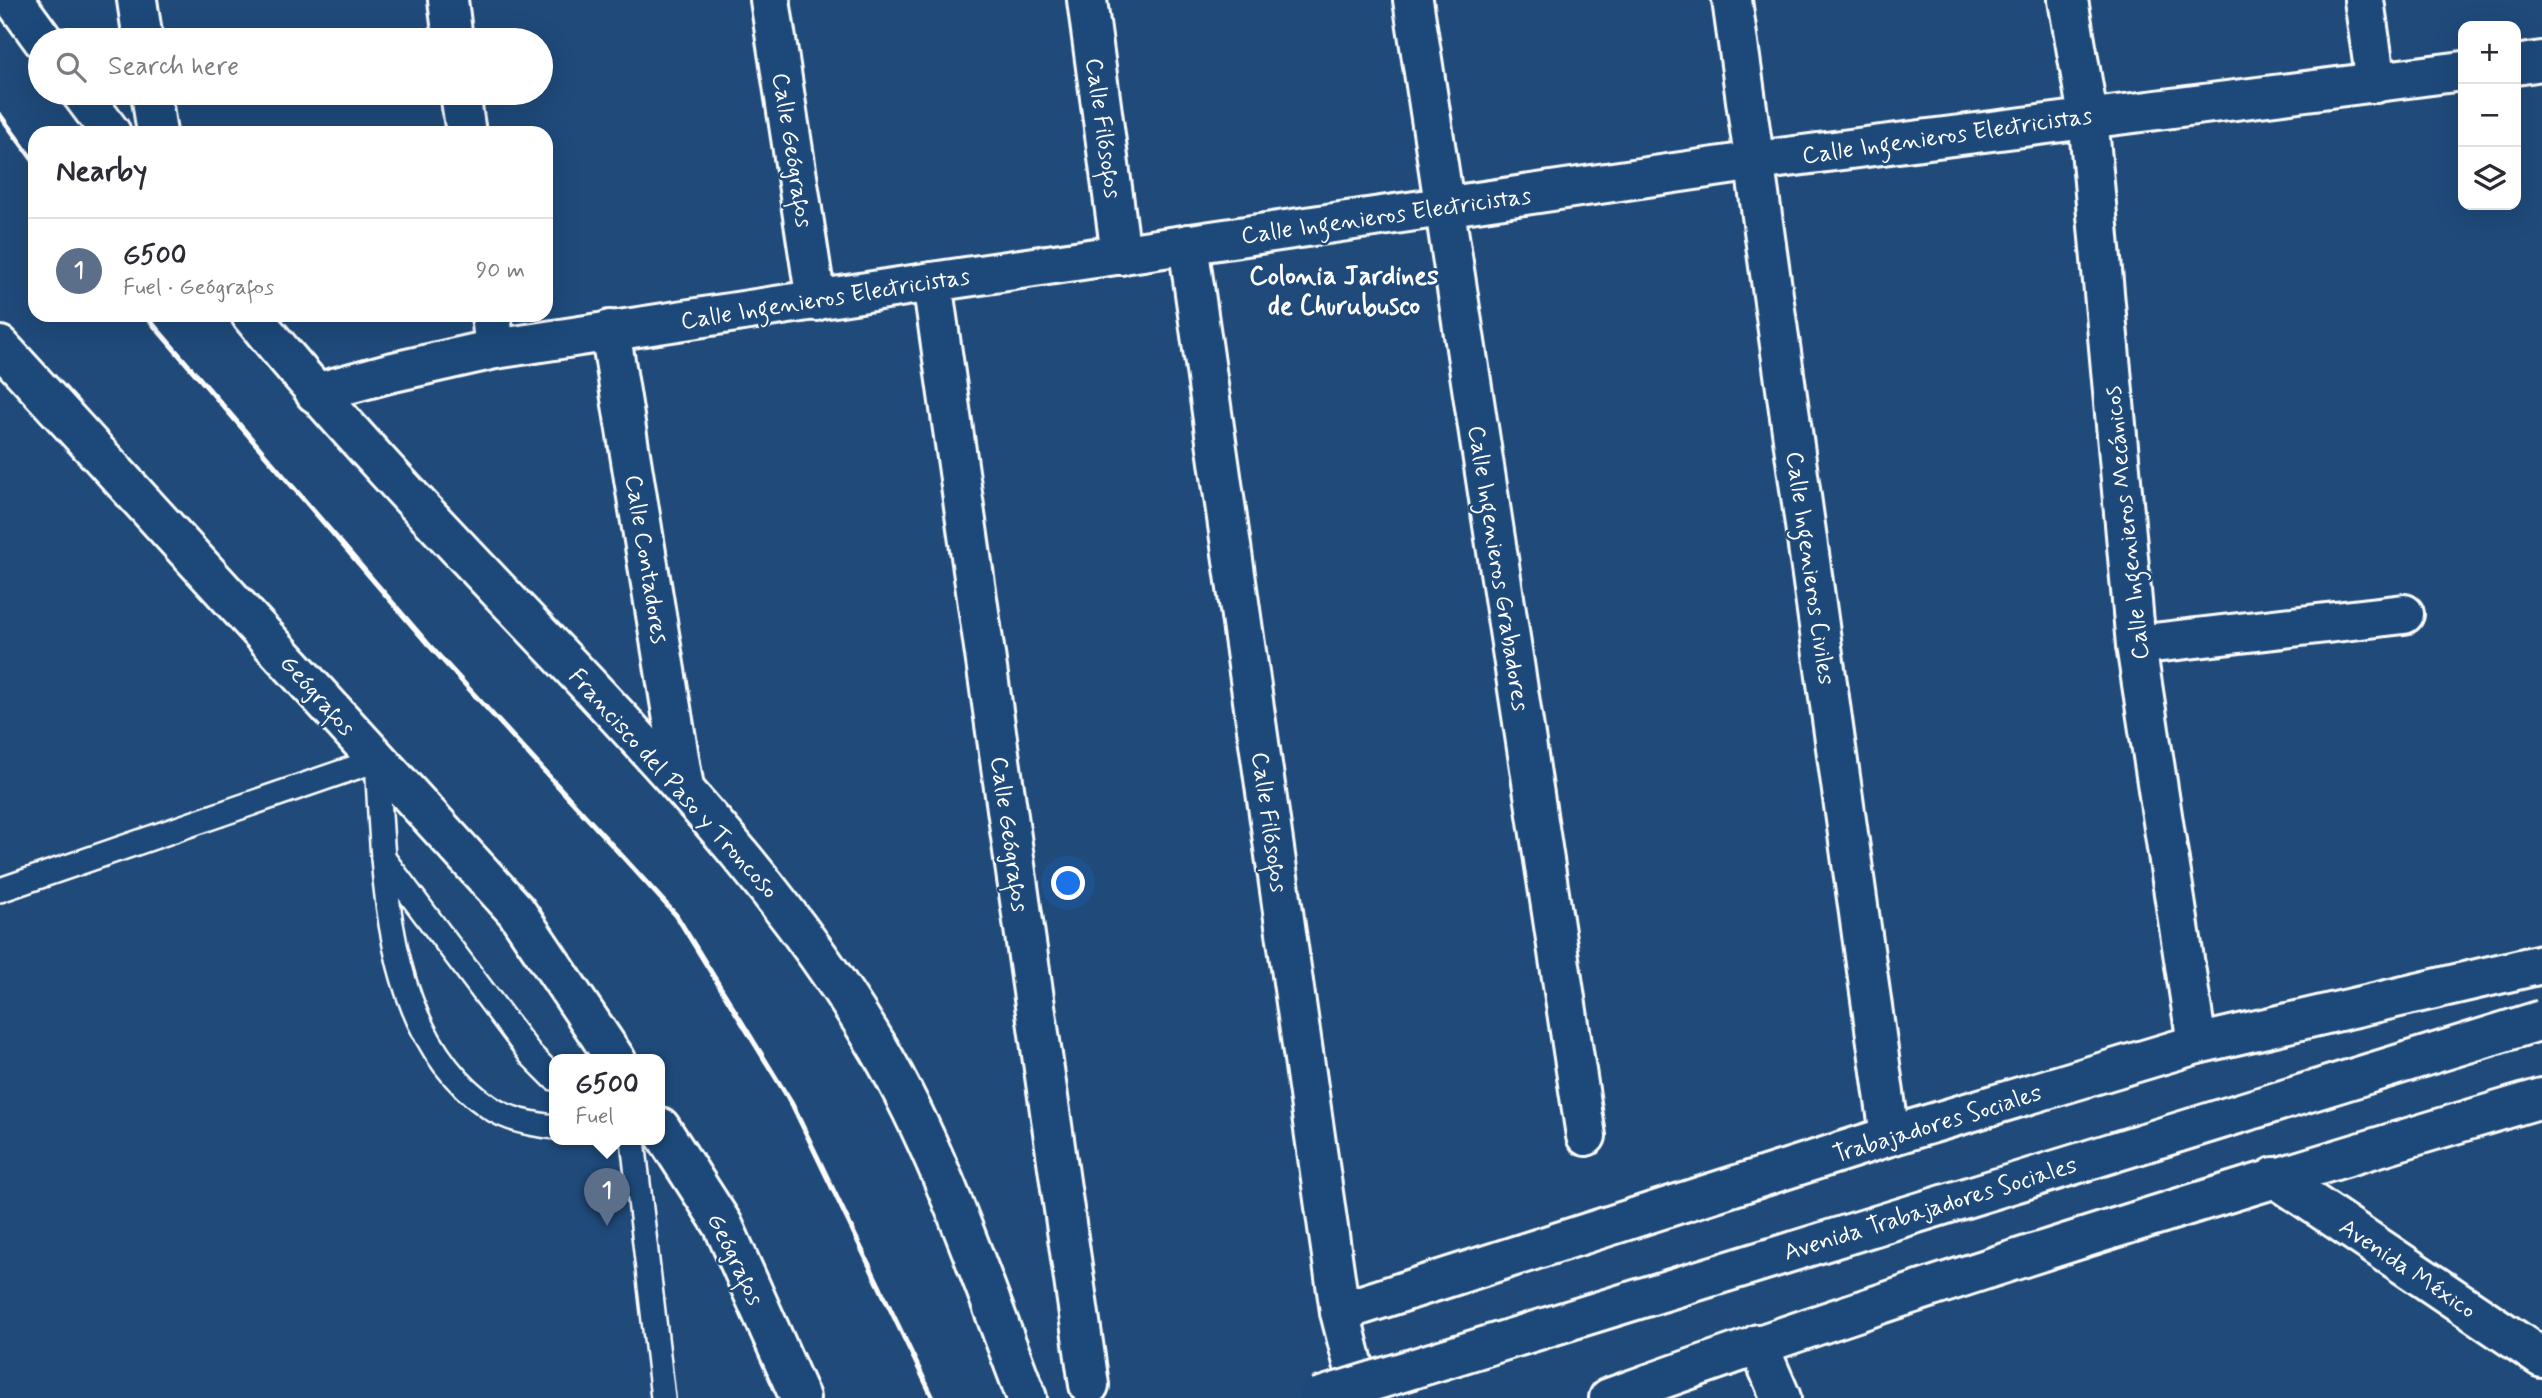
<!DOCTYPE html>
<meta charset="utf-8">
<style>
body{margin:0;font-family:Mynerve,sans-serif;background:#f2f2f3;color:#2b2b33}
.controls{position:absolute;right:21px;top:21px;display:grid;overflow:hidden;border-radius:14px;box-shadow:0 7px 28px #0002}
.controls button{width:63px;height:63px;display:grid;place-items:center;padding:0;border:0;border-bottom:2px solid #e1e1e2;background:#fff;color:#2b2b33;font:35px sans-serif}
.you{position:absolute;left:1069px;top:884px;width:24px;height:24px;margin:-18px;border:5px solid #fff;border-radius:50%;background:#1a73e8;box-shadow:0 0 0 10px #1a73e833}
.badge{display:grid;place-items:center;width:46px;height:46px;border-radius:50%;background:#d93025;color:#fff;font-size:23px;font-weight:700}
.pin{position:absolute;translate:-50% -58px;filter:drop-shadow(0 2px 4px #0008)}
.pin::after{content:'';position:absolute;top:37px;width:24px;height:21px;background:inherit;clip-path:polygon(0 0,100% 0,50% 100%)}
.popup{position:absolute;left:549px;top:1054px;width:116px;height:91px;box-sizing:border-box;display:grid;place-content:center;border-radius:14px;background:#fff;filter:drop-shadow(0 2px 5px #0005);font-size:23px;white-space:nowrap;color:#7c7c81}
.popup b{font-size:26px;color:#2b2b33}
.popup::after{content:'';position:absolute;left:50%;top:100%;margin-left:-14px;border:14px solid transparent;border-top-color:#fff}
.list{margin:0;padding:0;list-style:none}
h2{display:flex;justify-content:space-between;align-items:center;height:91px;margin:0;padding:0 28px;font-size:30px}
h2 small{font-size:23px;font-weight:400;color:#7c7c81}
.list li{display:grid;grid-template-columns:46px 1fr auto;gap:21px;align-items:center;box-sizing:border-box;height:105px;padding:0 28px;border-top:2px solid #e1e1e2}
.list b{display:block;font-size:26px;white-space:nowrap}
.list p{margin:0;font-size:23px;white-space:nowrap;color:#7c7c81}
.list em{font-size:23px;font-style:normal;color:#7c7c81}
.icon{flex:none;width:38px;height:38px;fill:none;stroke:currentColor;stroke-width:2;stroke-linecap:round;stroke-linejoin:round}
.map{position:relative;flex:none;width:2542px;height:1398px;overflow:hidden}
.search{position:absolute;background:#fff;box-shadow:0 7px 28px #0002;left:28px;top:28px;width:525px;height:77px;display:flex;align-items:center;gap:18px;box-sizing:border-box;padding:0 24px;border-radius:38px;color:#7c7c81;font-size:26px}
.panel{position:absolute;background:#fff;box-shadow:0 7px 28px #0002;left:28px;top:126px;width:525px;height:196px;border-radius:21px}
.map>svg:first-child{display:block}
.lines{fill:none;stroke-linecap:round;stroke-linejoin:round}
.service-casing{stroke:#fff;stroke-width:28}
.minor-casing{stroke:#fff;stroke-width:44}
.tertiary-casing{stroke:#fff;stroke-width:44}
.primary-casing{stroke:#fff;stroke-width:44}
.service{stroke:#1f4a7a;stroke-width:23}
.minor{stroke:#1f4a7a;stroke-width:38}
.tertiary{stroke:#1f4a7a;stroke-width:38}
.primary{stroke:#1f4a7a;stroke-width:38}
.rail{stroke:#fff;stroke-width:5}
.primary-bridge-casing{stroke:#fff;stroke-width:44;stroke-linecap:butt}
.primary-bridge{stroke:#1f4a7a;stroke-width:38}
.labels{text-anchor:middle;stroke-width:5;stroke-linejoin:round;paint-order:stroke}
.street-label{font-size:24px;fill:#fff;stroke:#1f4a7a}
.neighbourhood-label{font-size:26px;font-weight:bold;fill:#fff;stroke:#1f4a7a}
</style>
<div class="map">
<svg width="2542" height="1398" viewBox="0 0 2542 1398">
<rect width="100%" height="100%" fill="#1f4a7a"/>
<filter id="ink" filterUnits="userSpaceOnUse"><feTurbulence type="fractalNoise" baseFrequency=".0143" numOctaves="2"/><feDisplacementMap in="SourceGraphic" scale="14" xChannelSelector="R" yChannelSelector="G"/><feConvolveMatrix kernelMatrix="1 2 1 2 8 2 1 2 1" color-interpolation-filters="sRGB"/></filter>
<g filter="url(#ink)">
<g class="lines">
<defs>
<g id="service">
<path d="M383,858l148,197 23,23"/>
<path d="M0,890l377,-130c7,114 6,275 112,347 19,13 43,17 65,20"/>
<path d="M633,1140l30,258"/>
</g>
<g id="minor">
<path d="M137,0l6,40"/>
<path d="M448,0l5,40"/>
<path d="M770,0l46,301"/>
<path d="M1087,0l34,255"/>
<path d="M1413,0l173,1136"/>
<path d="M1732,0l158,1136"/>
<path d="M2068,0l20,116 48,529 61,399"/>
<path d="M2364,0l12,83"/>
<path d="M2516,65l26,-4"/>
<path d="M151,93l6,40"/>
<path d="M460,93l6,40"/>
<path d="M1188,244l152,1068 22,86"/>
<path d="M932,282l157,1103"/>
<path d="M491,315l4,34"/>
<path d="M610,330l74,458"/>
<path d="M315,393l74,-20 106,-24 437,-67 824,-121 707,-90"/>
<path d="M2136,645l268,-31"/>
<path d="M2274,1177l268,181"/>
<path d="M1340,1312l550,-176 307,-92 345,-80"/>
<path d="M1758,1344l23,54"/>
</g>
<path id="tertiary" d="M1609,1398c307,-111 620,-207 933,-300"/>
<g id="primary">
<path d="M14,0l29,40"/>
<path d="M81,93l30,40"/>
<path d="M251,315c107,131 226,252 342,375 105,112 207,226 286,359 63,107 103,233 148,349"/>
<path d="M0,346l516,565 100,149"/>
<path d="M660,1127l63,98 77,173"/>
</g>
</defs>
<use href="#service" class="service-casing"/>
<use href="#minor" class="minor-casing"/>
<use href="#tertiary" class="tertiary-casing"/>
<use href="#primary" class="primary-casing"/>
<use href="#service" class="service"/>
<use href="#minor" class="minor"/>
<use href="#tertiary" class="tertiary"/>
<use href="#primary" class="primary"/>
<g class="rail">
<path d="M0,115l35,48"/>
<path d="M145,315l283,329 248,271 116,189 141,294"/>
</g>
<defs>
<path id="primary-bridge" d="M1318,1398l1224,-378"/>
</defs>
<use href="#primary-bridge" class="primary-bridge-casing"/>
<use href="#primary-bridge" class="primary-bridge"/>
</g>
</g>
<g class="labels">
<g class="street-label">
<text transform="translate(1104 128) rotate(82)" y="8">Calle Filósofos</text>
<text transform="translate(1947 135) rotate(-8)" y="8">Calle Ingenieros Electricistas</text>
<text transform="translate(793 150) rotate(81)" y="8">Calle Geógrafos</text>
<text transform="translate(1386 215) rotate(-8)" y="8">Calle Ingenieros Electricistas</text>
<text transform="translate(825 298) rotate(-9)" y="8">Calle Ingenieros Electricistas</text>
<text transform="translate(2126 523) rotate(-96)" y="8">Calle Ingenieros Mecánicos</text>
<text transform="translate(647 559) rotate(81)" y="8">Calle Contadores</text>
<text transform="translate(1499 568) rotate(81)" y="8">Calle Ingenieros Grabadores</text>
<text transform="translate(1811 568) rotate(82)" y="8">Calle Ingenieros Civiles</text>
<text transform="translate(318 695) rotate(48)" y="8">Geógrafos</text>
<text transform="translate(674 783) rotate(48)" y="8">Francisco del Paso y Troncoso</text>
<text transform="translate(1270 822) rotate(82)" y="8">Calle Filósofos</text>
<text transform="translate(1010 834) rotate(82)" y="8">Calle Geógrafos</text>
<text transform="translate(1937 1123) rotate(-17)" y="8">Trabajadores Sociales</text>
<text transform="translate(1930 1208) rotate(-17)" y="8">Avenida Trabajadores Sociales</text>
<text transform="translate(736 1259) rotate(64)" y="8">Geógrafos</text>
<text transform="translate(2408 1268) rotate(34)" y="8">Avenida México</text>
</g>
<g class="neighbourhood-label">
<text x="1344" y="284">Colonia Jardines<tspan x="1344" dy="30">de Churubusco</tspan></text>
</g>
</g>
</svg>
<div class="controls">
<button>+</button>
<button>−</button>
<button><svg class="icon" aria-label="layers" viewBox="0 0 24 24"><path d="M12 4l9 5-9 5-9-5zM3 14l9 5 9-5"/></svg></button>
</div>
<div class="you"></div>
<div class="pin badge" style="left:607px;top:1226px;background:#5c6f8a">1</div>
<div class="popup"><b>G500</b>Fuel</div>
<div class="search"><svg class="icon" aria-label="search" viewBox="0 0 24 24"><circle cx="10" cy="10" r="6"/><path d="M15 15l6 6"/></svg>Search here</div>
<section class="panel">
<h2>Nearby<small></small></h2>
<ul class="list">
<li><span class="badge" style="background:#5c6f8a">1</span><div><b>G500</b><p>Fuel · Geógrafos</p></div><em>90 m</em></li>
</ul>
</section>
</div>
